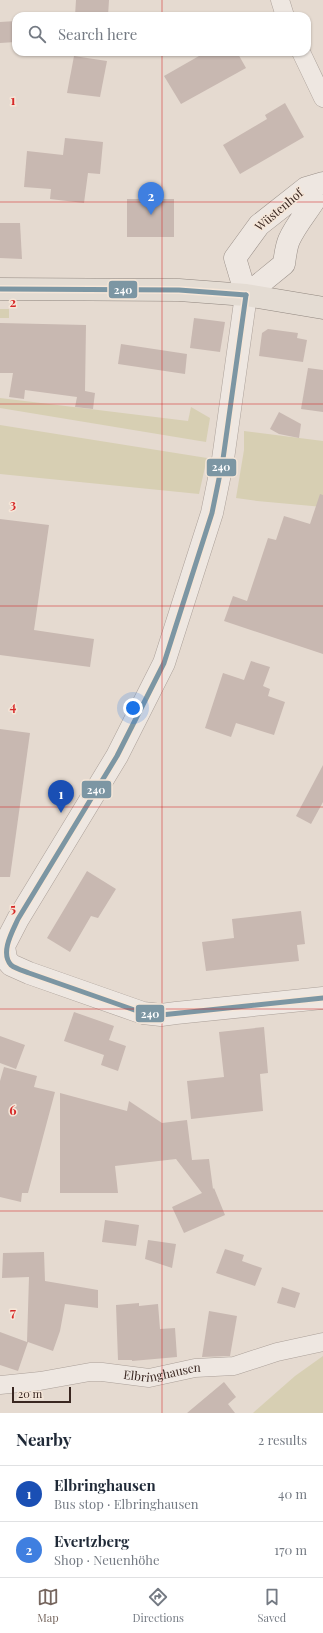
<!DOCTYPE html>
<meta charset="utf-8">
<style>
body{margin:0;font-family:"Playfair Display",serif;background:#f2f2f3;color:#1f2937}
.scale{position:absolute;left:12px;bottom:10px;width:59px;box-sizing:border-box;padding-left:4px;border:2px solid #3a2721;border-top:0;font-size:11px;line-height:14px;white-space:nowrap;color:#3a2721;-webkit-text-stroke:3px #f5e6d8;paint-order:stroke}
.you{position:absolute;left:133px;top:708px;width:14px;height:14px;margin:-10px;border:3px solid #fff;border-radius:50%;background:#1a73e8;box-shadow:0 0 0 6px #1a73e833}
.badge{display:grid;place-items:center;width:26px;height:26px;border-radius:50%;background:#76665e;color:#fff;font-size:13px;font-weight:700}
.pin{position:absolute;translate:-50% -33px;filter:drop-shadow(0 1px 2px #0008)}
.pin::after{content:'';position:absolute;top:21px;width:14px;height:12px;background:inherit;clip-path:polygon(0 0,100% 0,50% 100%)}
.list{margin:0;padding:0;list-style:none}
h2{display:flex;justify-content:space-between;align-items:center;height:52px;margin:0;padding:0 16px;font-size:17px}
h2 small{font-size:13px;font-weight:400;color:#747a83}
.list li{display:grid;grid-template-columns:26px 1fr auto;gap:12px;align-items:center;box-sizing:border-box;height:56px;padding:0 16px;border-top:1px solid #e0e1e3}
.list b{display:block;font-size:15px;white-space:nowrap}
.list p{margin:0;font-size:13px;white-space:nowrap;color:#747a83}
.list em{font-size:13px;font-style:normal;color:#747a83}
.icon{flex:none;width:22px;height:22px;fill:none;stroke:currentColor;stroke-width:2;stroke-linecap:round;stroke-linejoin:round}
.map{position:relative;flex:none;width:323px;height:1413px;overflow:hidden}
.search{position:absolute;background:#fff;box-shadow:0 1px 3px #0004;left:12px;right:12px;top:12px;height:44px;display:flex;align-items:center;gap:10px;box-sizing:border-box;padding:0 14px;border-radius:12px;color:#747a83;font-size:15px}
.sheet{height:164px;background:#fff}
nav{display:flex;justify-content:space-around;align-items:center;box-sizing:border-box;height:56px;border-top:1px solid #e0e1e3;background:#fff;font-size:11px;color:#747a83}
nav a{display:grid;justify-items:center;gap:2px}
nav .on{color:#76665e}
.map>svg:first-child{display:block}
.green{fill:#d7cfb3}
.building{fill:#c8b8b1}
.lines{fill:none;stroke-linecap:round;stroke-linejoin:round}
.minor-casing{stroke:#aba099;stroke-width:19}
.tertiary-casing{stroke:#aba099;stroke-width:23}
.secondary-casing{stroke:#9a9089;stroke-width:23}
.primary-casing{stroke:#90867f;stroke-width:23}
.minor{stroke:#eee7e1;stroke-width:18}
.tertiary{stroke:#eee7e1;stroke-width:22}
.secondary{stroke:#eee7e1;stroke-width:22}
.primary{stroke:#e4dcd3;stroke-width:22}
.bus-1-casing{stroke:#f5e6d8;stroke-width:8}
.bus-1{stroke:#7c96a3;stroke-width:5}
.grid{fill:none;stroke:#d62828;stroke-width:1;stroke-opacity:0.55}
.labels{text-anchor:middle;stroke-width:3;stroke-linejoin:round;paint-order:stroke}
.street-label{font-size:12px;fill:#3a2721;stroke:#f5e6d8}
.grid-label{font-size:13px;text-anchor:middle;font-weight:bold;fill:#d62828;stroke:#f5e6d8;stroke-width:3;stroke-linejoin:round;paint-order:stroke}
.line-badge{stroke:#f5e6d8;stroke-width:1.5}
.badge-label{font-size:11px;text-anchor:middle;font-weight:bold;fill:#fff}
</style>
<div class="map">
<svg width="323" height="1413" viewBox="0 0 323 1413">
<rect width="100%" height="100%" fill="#e5dad0"/>
<g class="green">
<rect x="0" y="309" width="9" height="9"/>
<path d="M0,398l188,23 3,-14 19,11 -4,24 -206,-34z"/>
<path d="M0,425l207,33 -8,36 -199,-20z"/>
<path d="M244,431l79,10v66l-66,-6 -21,-3 8,-48z"/>
<path d="M323,1356v57h-70l42,-37z"/>
</g>
<g class="building">
<path d="M76,0h33l-1,16h-33z"/>
<path d="M16,21v21l-16,1v-21z"/>
<path d="M206,52h31l9,16 -65,36 -17,-28z"/>
<path d="M74,56l33,5 -7,36 -33,-4z"/>
<path d="M285,103l19,34 -64,37 -17,-29 44,-26 -2,-4z"/>
<path d="M65,138l38,4 -3,32 -12,-1 -4,30 -34,-4 1,-10 -27,-2 3,-36 36,4z"/>
<rect x="127" y="199" width="47" height="38"/>
<path d="M0,223h20l2,36 -22,-1z"/>
<path d="M194,318l31,4 -5,30 -30,-4z"/>
<path d="M0,323l86,2 -1,66 10,2 -2,16 -18,-2 2,-10 -52,-7 -1,9 -15,-2 4,-24h-13z"/>
<path d="M268,329l30,4 -1,5 10,2 -4,22 -44,-6 3,-23z"/>
<path d="M121,344l66,10 -2,20 -67,-10z"/>
<path d="M308,368l15,2v42l-22,-3z"/>
<path d="M279,412l22,12 -2,14 -20,-4 -9,-5z"/>
<path d="M320,494l3,1v159l-99,-33 9,-25 14,5 21,-63 8,2 8,-24 26,8z"/>
<path d="M0,519l49,6 -15,105 60,9 -4,28 -90,-12z"/>
<path d="M251,661l19,6 -7,19 7,3 -2,7 17,6 -11,33 -38,-12 -5,14 -26,-9 18,-55 21,7z"/>
<path d="M0,729l30,4 -20,144h-10z"/>
<path d="M323,765v37l-12,22 -15,-8z"/>
<path d="M87,871l29,18 -18,29 -7,-2 -21,36 -23,-14z"/>
<path d="M301,911l4,33 -8,1 2,16 -93,10 -4,-29 32,-4 -2,-19z"/>
<path d="M74,1012l40,14 -5,14 17,6 -8,25 -17,-6 3,-10 -40,-14z"/>
<path d="M264,1027l4,46 -8,1 3,37 -72,8 -4,-38 37,-4 -5,-45z"/>
<path d="M0,1036l25,9 -9,24 -16,-6z"/>
<path d="M4,1067l33,9 -3,11 21,5 -27,101h-6l-1,9 -21,-5v-116z"/>
<path d="M60,1093l67,18 2,-10 33,22 25,-3 5,40 17,-1 4,30 1,-1 11,27 -41,18 -12,-26 30,-14 -26,-34 -61,7 3,27h-58z"/>
<path d="M105,1220l34,5 -3,21 -34,-4z"/>
<path d="M148,1240l28,4 -4,24 -27,-9z"/>
<path d="M225,1249l19,6 -2,6 20,7 -7,18 -39,-13z"/>
<path d="M44,1252l1,29 53,9v18l-33,-4 -5,27 -7,20 -25,-9 -10,29 -18,-6v-33l27,10 2,-65 -27,1 1,-25z"/>
<path d="M282,1287l18,6 -5,15 -18,-5z"/>
<path d="M139,1303v3l19,-2 2,25 15,-1 2,29 -45,4v-1h-14l-2,-55z"/>
<path d="M209,1311l28,5 -7,40 -28,1z"/>
<path d="M224,1382l12,15 -8,7 7,9h-48z"/>
</g>
<g class="lines">
<defs>
<g id="minor">
<path d="M280,0l5,16"/>
<path d="M301,52l22,46"/>
<path id="s1" d="M0,1385l40,-4 50,-9h12l47,6 46,-10 39,-2 43,-14 46,-10"/>
</g>
<path id="tertiary" d="M246,295l-23,164 -11,54 -48,150 -47,93 -99,163 -14,27 2,13 5,6 18,8 114,40 18,2 15,-2 147,-15"/>
<path id="secondary" d="M323,183l-17,5 -47,37 -24,33 11,37 38,-31c1,-7 2,-17 5,-24 9,-20 25,-35 34,-55"/>
<path id="primary" d="M0,289l179,1 67,5 77,13"/>
</defs>
<use href="#minor" class="minor-casing"/>
<use href="#tertiary" class="tertiary-casing"/>
<use href="#secondary" class="secondary-casing"/>
<use href="#primary" class="primary-casing"/>
<use href="#minor" class="minor"/>
<use href="#tertiary" class="tertiary"/>
<use href="#secondary" class="secondary"/>
<use href="#primary" class="primary"/>
<defs>
<g id="bus-1">
<path d="M0,289l179,1 67,5"/>
<path d="M246,295l-23,164 -11,54 -48,150 -47,93 -99,163c-6,13 -18,34 -7,46 5,4 13,6 18,8l114,40 18,2 162,-17"/>
</g>
</defs>
<use href="#bus-1" class="bus-1-casing"/>
<use href="#bus-1" class="bus-1"/>
</g>
<path class="grid" d="M162,0v16M162,52v1361M0,202h323M0,404h323M0,606h323M0,807h323M0,1009h323M0,1211h323"/>
<g class="labels">
<g class="street-label">
<text transform="translate(279 210) rotate(-40)" y="4">Wüstenhof</text>
<text dy="4" stroke="none"><textPath href="#s1" startOffset="164">Elbringhausen</textPath></text>
</g>
</g>
<g class="grid-label">
<text x="13" y="105">1</text>
<text x="13" y="307">2</text>
<text x="13" y="509">3</text>
<text x="13" y="711">4</text>
<text x="13" y="913">5</text>
<text x="13" y="1115">6</text>
<text x="13" y="1317">7</text>
</g>
<g class="line-badge">
<rect x="108" y="280" width="30" height="19" rx="4" fill="#7c96a3"/>
<rect x="206" y="458" width="31" height="19" rx="4" fill="#7c96a3"/>
<rect x="81" y="780" width="31" height="19" rx="4" fill="#7c96a3"/>
<rect x="135" y="1004" width="30" height="19" rx="4" fill="#7c96a3"/>
</g>
<g class="badge-label">
<text x="123" y="294">240</text>
<text x="221" y="471">240</text>
<text x="96" y="794">240</text>
<text x="150" y="1018">240</text>
</g>
</svg>
<div class="scale">20 m</div>
<div class="you"></div>
<div class="pin badge" style="left:61px;top:813px;background:#1a4fb4">1</div>
<div class="pin badge" style="left:151px;top:215px;background:#3f7fe0">2</div>
<div class="search"><svg class="icon" aria-label="search" viewBox="0 0 24 24"><circle cx="10" cy="10" r="6"/><path d="M15 15l6 6"/></svg>Search here</div>
</div>
<section class="sheet">
<h2>Nearby<small>2 results</small></h2>
<ul class="list">
<li><span class="badge" style="background:#1a4fb4">1</span><div><b>Elbringhausen</b><p>Bus stop · Elbringhausen</p></div><em>40 m</em></li>
<li><span class="badge" style="background:#3f7fe0">2</span><div><b>Evertzberg</b><p>Shop · Neuenhöhe</p></div><em>170 m</em></li>
</ul>
</section>
<nav>
<a class="on"><svg class="icon" aria-label="map" viewBox="0 0 24 24"><path d="M3 6l6-2 6 2 6-2v14l-6 2-6-2-6 2zM9 4v14M15 6v14"/></svg>Map</a>
<a><svg class="icon" aria-label="directions" viewBox="0 0 24 24"><path d="M12 3l9 9-9 9-9-9zM9 14v-3h6M13 9l2 2-2 2"/></svg>Directions</a>
<a><svg class="icon" aria-label="saved" viewBox="0 0 24 24"><path d="M7 4h10v16l-5-4-5 4z"/></svg>Saved</a>
</nav>
